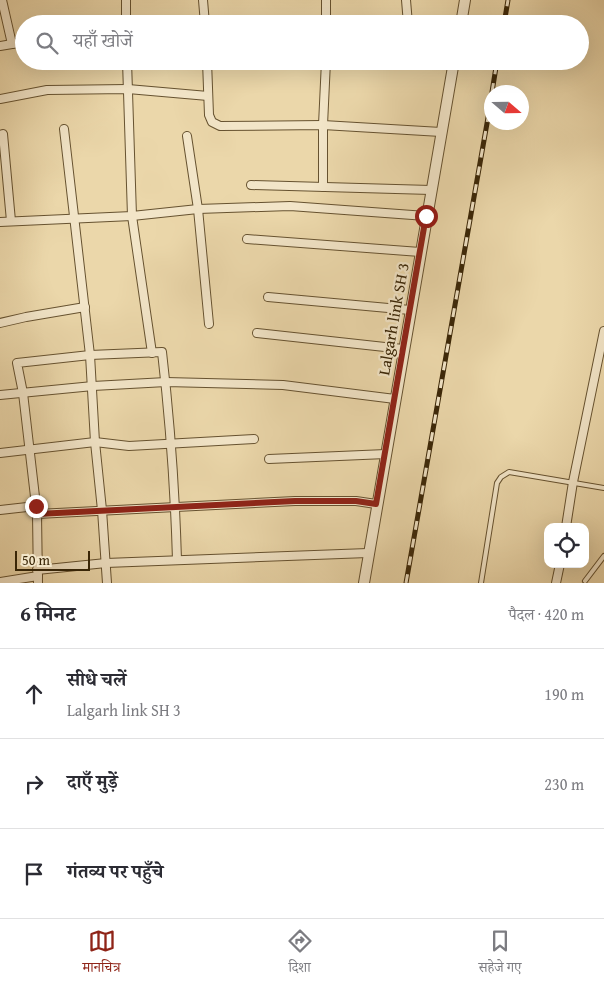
<!DOCTYPE html>
<html lang="hi">
<meta charset="utf-8">
<style>
body{margin:0;font-family:"Gentium Book Plus","Noto Serif Devanagari",serif;background:#f2f2f3;color:#2b2b33}
.controls{position:absolute;right:15px;bottom:15px;display:grid;overflow:hidden;border-radius:10px;box-shadow:0 5px 20px #0002}
.controls button{width:45px;height:45px;display:grid;place-items:center;padding:0;border:0;border-bottom:1px solid #e1e1e2;background:#fff;color:#2b2b33;font:25px sans-serif}
.compass{position:absolute;left:484px;top:85px;width:45px;height:45px;border-radius:50%;background:#fff;box-shadow:0 5px 20px #0002;rotate:110deg}
.scale{position:absolute;left:15px;bottom:12px;width:75px;box-sizing:border-box;padding-left:5px;border:2px solid #3a2607;border-top:0;font-size:14px;line-height:18px;white-space:nowrap;color:#3a2607;-webkit-text-stroke:4px #f2e5c8;paint-order:stroke}
.stop{position:absolute;width:15px;height:15px;margin:-11px;border:4px solid #8f2418;border-radius:50%;background:#fff}
.stop.end{background:#8f2418;border-color:#fff;box-shadow:0 1px 5px #0008}
.list{margin:0;padding:0;list-style:none}
h2{display:flex;justify-content:space-between;align-items:center;height:65px;margin:0;padding:0 20px;font-size:21px}
h2 small{font-size:16px;font-weight:400;color:#7c7c81}
.list li{display:grid;grid-template-columns:32px 1fr auto;gap:15px;align-items:center;box-sizing:border-box;height:90px;padding:0 20px;border-top:1px solid #e1e1e2}
.list b{display:block;font-size:19px;white-space:nowrap}
.list p{margin:0;font-size:16px;white-space:nowrap;color:#7c7c81}
.list em{font-size:16px;font-style:normal;color:#7c7c81}
.icon{flex:none;width:28px;height:28px;fill:none;stroke:currentColor;stroke-width:2;stroke-linecap:round;stroke-linejoin:round}
.map{position:relative;flex:none;width:604px;height:583px;overflow:hidden}
.search{position:absolute;background:#fff;box-shadow:0 5px 20px #0002;left:15px;right:15px;top:15px;height:55px;display:flex;align-items:center;gap:12px;box-sizing:border-box;padding:0 18px;border-radius:28px;color:#7c7c81;font-size:19px}
.sheet{height:335px;background:#fff}
nav{display:flex;justify-content:space-around;align-items:center;box-sizing:border-box;height:70px;border-top:1px solid #e1e1e2;background:#fff;font-size:14px;color:#7c7c81}
nav a{display:grid;justify-items:center;gap:2px}
nav .on{color:#8f2418}
.map>svg:first-child{display:block}
.lines{fill:none;stroke-linecap:round;stroke-linejoin:round}
.service-casing{stroke:#665230;stroke-width:6}
.minor-casing{stroke:#665230;stroke-width:10}
.tertiary-casing{stroke:#665230;stroke-width:12}
.service{stroke:#f2e5c8;stroke-width:4}
.minor{stroke:#f2e5c8;stroke-width:8}
.tertiary{stroke:#f2e5c8;stroke-width:10}
.rail-casing{stroke:#3a2607;stroke-width:5}
.rail{stroke:#f2e5c8;stroke-width:3;stroke-dasharray:9;stroke-linecap:butt}
.route{stroke:#8f2418;stroke-width:6}
.labels{text-anchor:middle;stroke-width:4.5;stroke-linejoin:round;paint-order:stroke}
.street-label{font-size:16px;fill:#3a2607;stroke:#f2e5c8}
</style>
<div class="map">
<svg width="604" height="583" viewBox="0 0 604 583">
<rect width="100%" height="100%" fill="#ebd7aa"/>
<filter id="stains"><feTurbulence type="fractalNoise" baseFrequency=".004" numOctaves="4"/><feColorMatrix values="0 0 0 0 .2 0 0 0 0 .09 0 0 0 0 .02 0 0 0 .5 -.17"/></filter>
<radialGradient id="worn" r=".72"><stop offset=".6" stop-color="#630" stop-opacity="0"/><stop offset="1" stop-color="#630" stop-opacity=".3"/></radialGradient>
<g class="lines">
<defs>
<g id="service">
<path d="M585,581l19,-25"/>
<path d="M481,583l16,-100 4,-6 8,-5 95,16"/>
</g>
<g id="minor">
<path d="M2,0l10,44"/>
<path d="M126,0v24"/>
<path d="M203,0l2,24"/>
<path d="M326,0v24"/>
<path d="M406,0l2,24"/>
<path d="M0,46l24,-4"/>
<path d="M127,61l5,155 20,137"/>
<path d="M207,61l2,54 3,7 8,4 103,-1 118,7"/>
<path d="M0,99l47,-9 81,-1 80,7"/>
<path d="M64,129l26,226 5,87 7,68 5,73"/>
<path d="M0,135l3,-1 8,87"/>
<path d="M187,136l11,73 11,115"/>
<path d="M251,185l180,5"/>
<path d="M323,187v-62l3,-64"/>
<path d="M0,222l132,-6 66,-7 92,-3 136,10"/>
<path d="M247,239l173,13"/>
<path d="M268,297l142,13"/>
<path d="M0,323l26,-6 59,-10"/>
<path d="M257,333l146,16"/>
<path d="M0,395l93,-9 73,-4 117,3 112,14"/>
<path d="M0,453l95,-11 34,4 125,-7"/>
<path d="M269,459l117,-5"/>
<path d="M0,510l36,-4"/>
<path d="M37,514l258,-13h61l20,3"/>
<path d="M566,527l7,-45 31,-151"/>
<path d="M37,570l69,-7 262,-10"/>
<path d="M0,582l38,-6"/>
<path d="M38,583l-1,-69 -14,-121 -6,-30 73,-8 72,-3c8,69 13,139 15,208"/>
<path d="M556,583l4,-19"/>
</g>
<g id="tertiary">
<path d="M461,24l4,-24"/>
<path d="M364,583l90,-522"/>
</g>
</defs>
<use href="#service" class="service-casing"/>
<use href="#minor" class="minor-casing"/>
<use href="#tertiary" class="tertiary-casing"/>
<use href="#service" class="service"/>
<use href="#minor" class="minor"/>
<use href="#tertiary" class="tertiary"/>
<defs>
<g id="rail">
<path d="M504,24l4,-24"/>
<path d="M492,92l5,-31"/>
<path d="M406,583l86,-488"/>
</g>
</defs>
<use href="#rail" class="rail-casing"/>
<use href="#rail" class="rail"/>
</g>
<g class="lines">
<path class="route" d="M36,506l1,8 258,-13h61l20,3 50,-288"/>
</g>
<g class="labels">
<g class="street-label">
<text transform="translate(393 319) rotate(-80)" y="6">Lalgarh link SH 3</text>
</g>
</g>
<rect width="100%" height="100%" filter="url(#stains)"/>
<rect width="100%" height="100%" fill="url(#worn)"/>
</svg>
<div class="controls">
<button><svg class="icon" aria-label="locate" viewBox="0 0 24 24"><circle cx="12" cy="12" r="6"/><path d="M12 2v4M12 18v4M2 12h4M18 12h4"/></svg></button>
</div>
<svg class="compass" viewBox="-18 -18 36 36"><path d="M0-13l5 13h-10z" fill="#e53935"/><path d="M0 13l5-13h-10z" fill="#7c7c81"/></svg>
<div class="scale">50 m</div>
<div class="stop" style="left:426px;top:216px"></div>
<div class="stop end" style="left:36px;top:506px"></div>
<div class="search"><svg class="icon" aria-label="search" viewBox="0 0 24 24"><circle cx="10" cy="10" r="6"/><path d="M15 15l6 6"/></svg>यहाँ खोजें</div>
</div>
<section class="sheet">
<h2>6 मिनट<small>पैदल · 420 m</small></h2>
<ul class="list">
<li><svg class="icon" aria-label="ahead" viewBox="0 0 24 24"><path d="M12 20V5M6 11l6-6 6 6"/></svg><div><b>सीधे चलें</b><p>Lalgarh link SH 3</p></div><em>190 m</em></li>
<li><svg class="icon" aria-label="right" viewBox="0 0 24 24"><path d="M7 20v-9h11M14 6l5 5-5 5"/></svg><div><b>दाएँ मुड़ें</b></div><em>230 m</em></li>
<li><svg class="icon" aria-label="arrive" viewBox="0 0 24 24"><path d="M6 21V4h12l-3 4 3 4H6"/></svg><div><b>गंतव्य पर पहुँचे</b></div></li>
</ul>
</section>
<nav>
<a class="on"><svg class="icon" aria-label="map" viewBox="0 0 24 24"><path d="M3 6l6-2 6 2 6-2v14l-6 2-6-2-6 2zM9 4v14M15 6v14"/></svg>मानचित्र</a>
<a><svg class="icon" aria-label="directions" viewBox="0 0 24 24"><path d="M12 3l9 9-9 9-9-9zM9 14v-3h6M13 9l2 2-2 2"/></svg>दिशा</a>
<a><svg class="icon" aria-label="saved" viewBox="0 0 24 24"><path d="M7 4h10v16l-5-4-5 4z"/></svg>सहेजे गए</a>
</nav>
